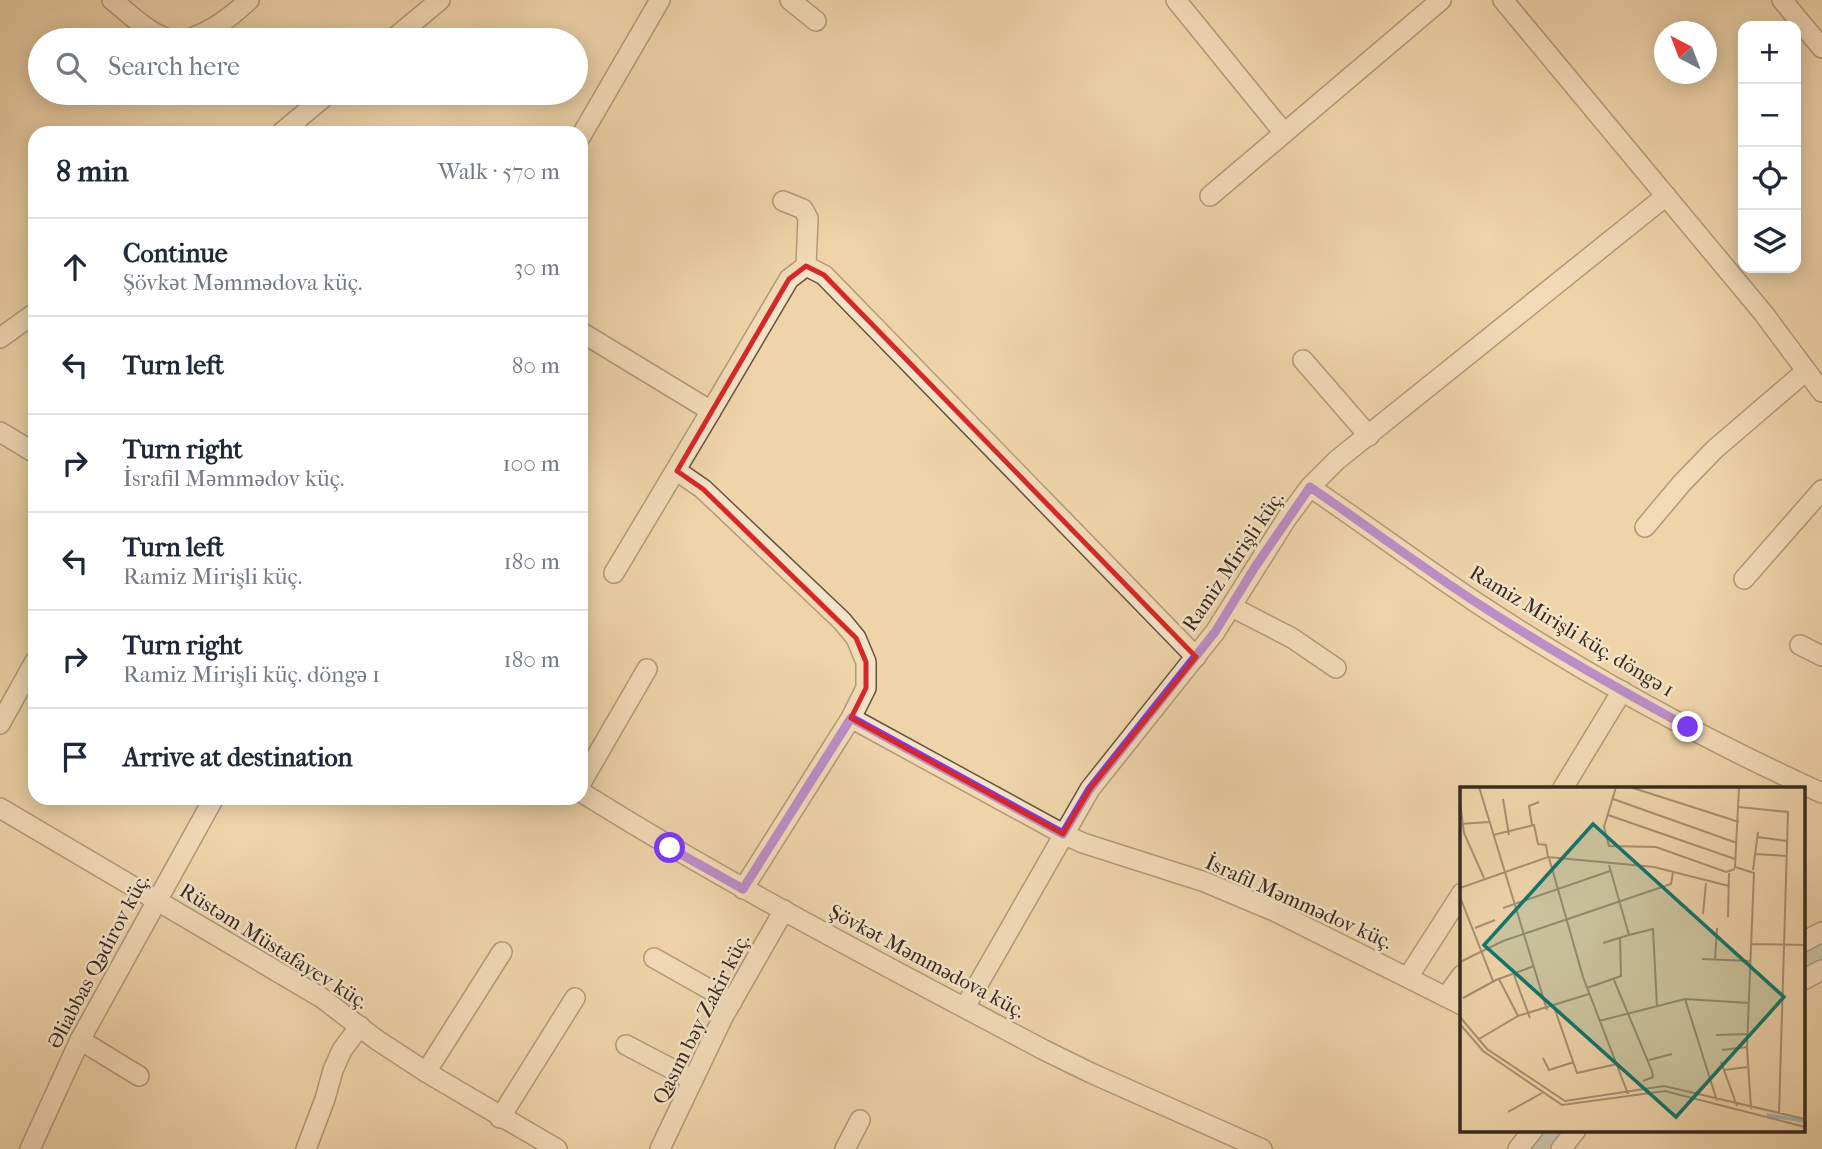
<!DOCTYPE html>
<meta charset="utf-8">
<style>
body{margin:0;font-family:"IM FELL French Canon",serif;background:#f6f6f7;color:#1f2937}
.controls{position:absolute;right:21px;top:21px;display:grid;overflow:hidden;border-radius:14px;box-shadow:0 4px 18px #0003}
.controls button{width:63px;height:63px;display:grid;place-items:center;padding:0;border:0;border-bottom:2px solid #e0e1e3;background:#fff;color:#1f2937;font:35px sans-serif}
.compass{position:absolute;left:1654px;top:21px;width:63px;height:63px;border-radius:50%;background:#fff;box-shadow:0 4px 18px #0003;rotate:318deg}
.stop{position:absolute;width:21px;height:21px;margin:-16px;border:5px solid #7c3aed;border-radius:50%;background:#fff}
.stop.end{background:#7c3aed;border-color:#fff;box-shadow:0 2px 7px #0008}
.list{margin:0;padding:0;list-style:none}
h2{display:flex;justify-content:space-between;align-items:center;height:91px;margin:0;padding:0 28px;font-size:30px}
h2 small{font-size:23px;font-weight:400;color:#747a83}
.list li{display:grid;grid-template-columns:46px 1fr auto;gap:21px;align-items:center;box-sizing:border-box;height:98px;padding:0 28px;border-top:2px solid #e0e1e3}
.list b{display:block;font-size:26px;white-space:nowrap}
.list p{margin:0;font-size:23px;white-space:nowrap;color:#747a83}
.list em{font-size:23px;font-style:normal;color:#747a83}
.icon{flex:none;width:38px;height:38px;fill:none;stroke:currentColor;stroke-width:2;stroke-linecap:round;stroke-linejoin:round}
.map{position:relative;flex:none;width:1822px;height:1149px;overflow:hidden}
.search{position:absolute;background:#fff;box-shadow:0 4px 18px #0003;left:28px;top:28px;width:560px;height:77px;display:flex;align-items:center;gap:18px;box-sizing:border-box;padding:0 24px;border-radius:38px;color:#747a83;font-size:26px}
.panel{position:absolute;background:#fff;box-shadow:0 4px 18px #0003;left:28px;top:126px;width:560px;height:679px;border-radius:21px}
.map>svg:first-child{display:block}
.lines{fill:none;stroke-linecap:round;stroke-linejoin:round}
.canal{stroke:#9fb5b4;stroke-width:18}
.minor-casing{stroke:#665441;stroke-width:22}
.minor{stroke:#f5e3c8;stroke-width:19}
.route{stroke:#7c3aed;stroke-width:9}
.marked{fill:none;stroke:#d62828;stroke-width:5;stroke-linejoin:round}
.labels{text-anchor:middle;stroke-width:5;stroke-linejoin:round;paint-order:stroke}
.street-label{font-size:21px;fill:#392a1e;stroke:#f5e3c8}
.inset-river{fill:none;stroke:#9fb5b4;stroke-width:3.5}
.inset-road{fill:none;stroke:#a69072;stroke-width:2}
.view{fill:#0f766e;fill-opacity:0.15;stroke:#0f766e;stroke-width:3.5}
.inset-edge{fill:none;stroke:#392a1e;stroke-width:3.5}
</style>
<div class="map">
<svg width="1822" height="1149" viewBox="0 0 1822 1149">
<rect width="100%" height="100%" fill="#efd4aa"/>
<filter id="stains"><feTurbulence type="fractalNoise" baseFrequency=".00286" numOctaves="4"/><feColorMatrix values="0 0 0 0 .2 0 0 0 0 .09 0 0 0 0 .02 0 0 0 .5 -.17"/></filter>
<radialGradient id="worn" r=".72"><stop offset=".6" stop-color="#630" stop-opacity="0"/><stop offset="1" stop-color="#630" stop-opacity=".3"/></radialGradient>
<g class="lines">
<g class="canal">
<path d="M1803,962l19,-9"/>
<path d="M1539,1149l15,-19"/>
</g>
<defs>
<g id="minor">
<path d="M112,0c18,14 38,35 60,40"/>
<path d="M790,0l26,21"/>
<path d="M1176,0l108,133"/>
<path d="M1503,0l261,314 58,78"/>
<path d="M1782,0l40,48"/>
<path d="M184,40c25,-6 47,-23 65,-40"/>
<path d="M392,40l48,-40"/>
<path d="M281,133l48,-40"/>
<path d="M581,136l79,-136"/>
<path d="M1210,196l231,-196"/>
<path d="M783,201l20,8 5,9 -2,48"/>
<path d="M581,332l130,79 78,-132 17,-13 18,9 372,382"/>
<path d="M0,338l35,-25"/>
<path d="M1303,360l66,76"/>
<path d="M0,432l35,21"/>
<path d="M677,471l26,18 139,132 14,17 10,24v26l-15,30 -108,171"/>
<path d="M1310,487c56,38 110,78 167,116 109,72 226,136 345,190"/>
<path d="M1645,527l37,-44 33,-34 91,-78"/>
<path d="M614,573l97,-162"/>
<path d="M1744,579l78,-89"/>
<path d="M1232,607l60,31 44,30"/>
<path d="M1800,645l22,11"/>
<path d="M851,718l212,116 20,9 122,39 69,29 188,94"/>
<path d="M0,724l35,-63"/>
<path d="M581,783l66,-114"/>
<path d="M1563,788l59,-97"/>
<path d="M581,792c150,94 307,175 463,258l47,23 171,76"/>
<path d="M0,808l322,190 55,42 49,32 131,77"/>
<path d="M1803,942l19,-10"/>
<path d="M654,958l78,44"/>
<path d="M1408,977l54,-84"/>
<path d="M1803,980l19,-10"/>
<path d="M1446,997l16,-22"/>
<path d="M965,1007l125,-218 125,-157 72,-114 23,-31 27,-27 329,-264"/>
<path d="M80,1040l59,36"/>
<path d="M626,1045l67,35"/>
<path d="M426,1072l76,-120"/>
<path d="M500,1118l75,-120"/>
<path d="M30,1149l50,-109 134,-242"/>
<path d="M306,1149l19,-50 8,-29 9,-20 18,-24"/>
<path d="M660,1149l63,-132 61,-107"/>
<path d="M845,1149l15,-29"/>
<path d="M1518,1149l15,-19"/>
<path d="M1561,1149l15,-19"/>
</g>
</defs>
<use href="#minor" class="minor-casing"/>
<use href="#minor" class="minor"/>
</g>
<g class="lines">
<path class="route" d="M670,848l73,41 108,-171 212,116 27,-45 125,-157 40,-65 55,-80c56,38 110,79 167,116 68,44 139,85 211,124"/>
</g>
<path d="M0 0H1822V1149H0ZM806,266l18,9 372,382 -106,132 -27,45 -212,-116 15,-30v-26l-10,-24 -153,-149 -26,-18 112,-192z" fill="#efd4aa" fill-opacity=".55" fill-rule="evenodd"/>
<path class="marked" d="M806,266l18,9 372,382 -106,132 -27,45 -212,-116 15,-30v-26l-10,-24 -153,-149 -26,-18 112,-192z"/>
<g class="labels">
<g class="street-label">
<text transform="translate(1233 561) rotate(-56)" y="7">Ramiz Mirişli küç.</text>
<text transform="translate(1572 631) rotate(31)" y="7">Ramiz Mirişli küç. döngə 1</text>
<text transform="translate(1299 902) rotate(24)" y="7">İsrafil Məmmədov küç.</text>
<text transform="translate(274 946) rotate(32)" y="7">Rüstəm Müstafayev küç.</text>
<text transform="translate(98 961) rotate(-62)" y="7">Əliabbas Qədirov küç.</text>
<text transform="translate(927 961) rotate(28)" y="7">Şövkət Məmmədova küç.</text>
<text transform="translate(701 1019) rotate(-63)" y="7">Qasım bəy Zakir küç.</text>
</g>
</g>
<g transform="translate(1460 787)">
<rect width="345" height="345" fill="#efd4aa"/>
<path class="inset-river" d="M307,328l37,6"/>
<path class="inset-road" d="M19,0l68,223M156,0l-12,40 5,19 47,1 70,25 9,-3M170,0l109,35M279,0l-4,80 19,6 -7,174 4,62M43,12l6,36M153,12l124,44M0,15l4,31 20,45M279,20l49,5 -9,302M148,28l127,44M0,37l29,-2M72,38l-3,-19 10,-4M33,48l41,-10 4,19 8,1 2,12M297,50l30,4M295,67l31,2M89,71l34,119 45,117M149,78l20,70 24,-6 4,78M293,83l5,-38M0,101l88,-31 106,10 75,19M0,110l33,84M43,121l107,-37M243,127l3,-31M268,130l1,-44M15,141l20,-8M143,156l26,-8M292,157l53,1M242,172l49,2M255,173l2,-32M0,175l43,-21 168,-57 2,-12M54,188l16,43M39,192l19,37M154,193l38,91 1,6 -10,4M127,201l34,-12 -1,-38M3,211l33,-18 38,-14M225,212l32,102M94,220l23,66 40,-9M0,230l27,32 78,52 99,-15 141,33M139,234l86,-22 64,4M0,237l23,27 79,54 103,-14 140,36M256,248l32,-1M19,252l39,-23 71,-22M262,263l25,-3M83,271l6,12 25,-8M189,273l23,-6M261,275l16,44M264,283l23,-3M48,325l34,-19"/>
<path class="view" d="M133,37l191,173 -108,120 -192,-172z"/>
<rect width="345" height="345" class="inset-edge"/>
</g>
<rect width="100%" height="100%" filter="url(#stains)"/>
<rect width="100%" height="100%" fill="url(#worn)"/>
</svg>
<div class="controls">
<button>+</button>
<button>−</button>
<button><svg class="icon" aria-label="locate" viewBox="0 0 24 24"><circle cx="12" cy="12" r="6"/><path d="M12 2v4M12 18v4M2 12h4M18 12h4"/></svg></button>
<button><svg class="icon" aria-label="layers" viewBox="0 0 24 24"><path d="M12 4l9 5-9 5-9-5zM3 14l9 5 9-5"/></svg></button>
</div>
<svg class="compass" viewBox="-18 -18 36 36"><path d="M0-13l5 13h-10z" fill="#e53935"/><path d="M0 13l5-13h-10z" fill="#747a83"/></svg>
<div class="stop" style="left:670px;top:848px"></div>
<div class="stop end" style="left:1688px;top:727px"></div>
<div class="search"><svg class="icon" aria-label="search" viewBox="0 0 24 24"><circle cx="10" cy="10" r="6"/><path d="M15 15l6 6"/></svg>Search here</div>
<section class="panel">
<h2>8 min<small>Walk · 570 m</small></h2>
<ul class="list">
<li><svg class="icon" aria-label="ahead" viewBox="0 0 24 24"><path d="M12 20V5M6 11l6-6 6 6"/></svg><div><b>Continue</b><p>Şövkət Məmmədova küç.</p></div><em>30 m</em></li>
<li><svg class="icon" aria-label="left" viewBox="0 0 24 24"><path d="M17 20v-9H6M10 6l-5 5 5 5"/></svg><div><b>Turn left</b></div><em>80 m</em></li>
<li><svg class="icon" aria-label="right" viewBox="0 0 24 24"><path d="M7 20v-9h11M14 6l5 5-5 5"/></svg><div><b>Turn right</b><p>İsrafil Məmmədov küç.</p></div><em>100 m</em></li>
<li><svg class="icon" aria-label="left" viewBox="0 0 24 24"><path d="M17 20v-9H6M10 6l-5 5 5 5"/></svg><div><b>Turn left</b><p>Ramiz Mirişli küç.</p></div><em>180 m</em></li>
<li><svg class="icon" aria-label="right" viewBox="0 0 24 24"><path d="M7 20v-9h11M14 6l5 5-5 5"/></svg><div><b>Turn right</b><p>Ramiz Mirişli küç. döngə 1</p></div><em>180 m</em></li>
<li><svg class="icon" aria-label="arrive" viewBox="0 0 24 24"><path d="M6 21V4h12l-3 4 3 4H6"/></svg><div><b>Arrive at destination</b></div></li>
</ul>
</section>
</div>
